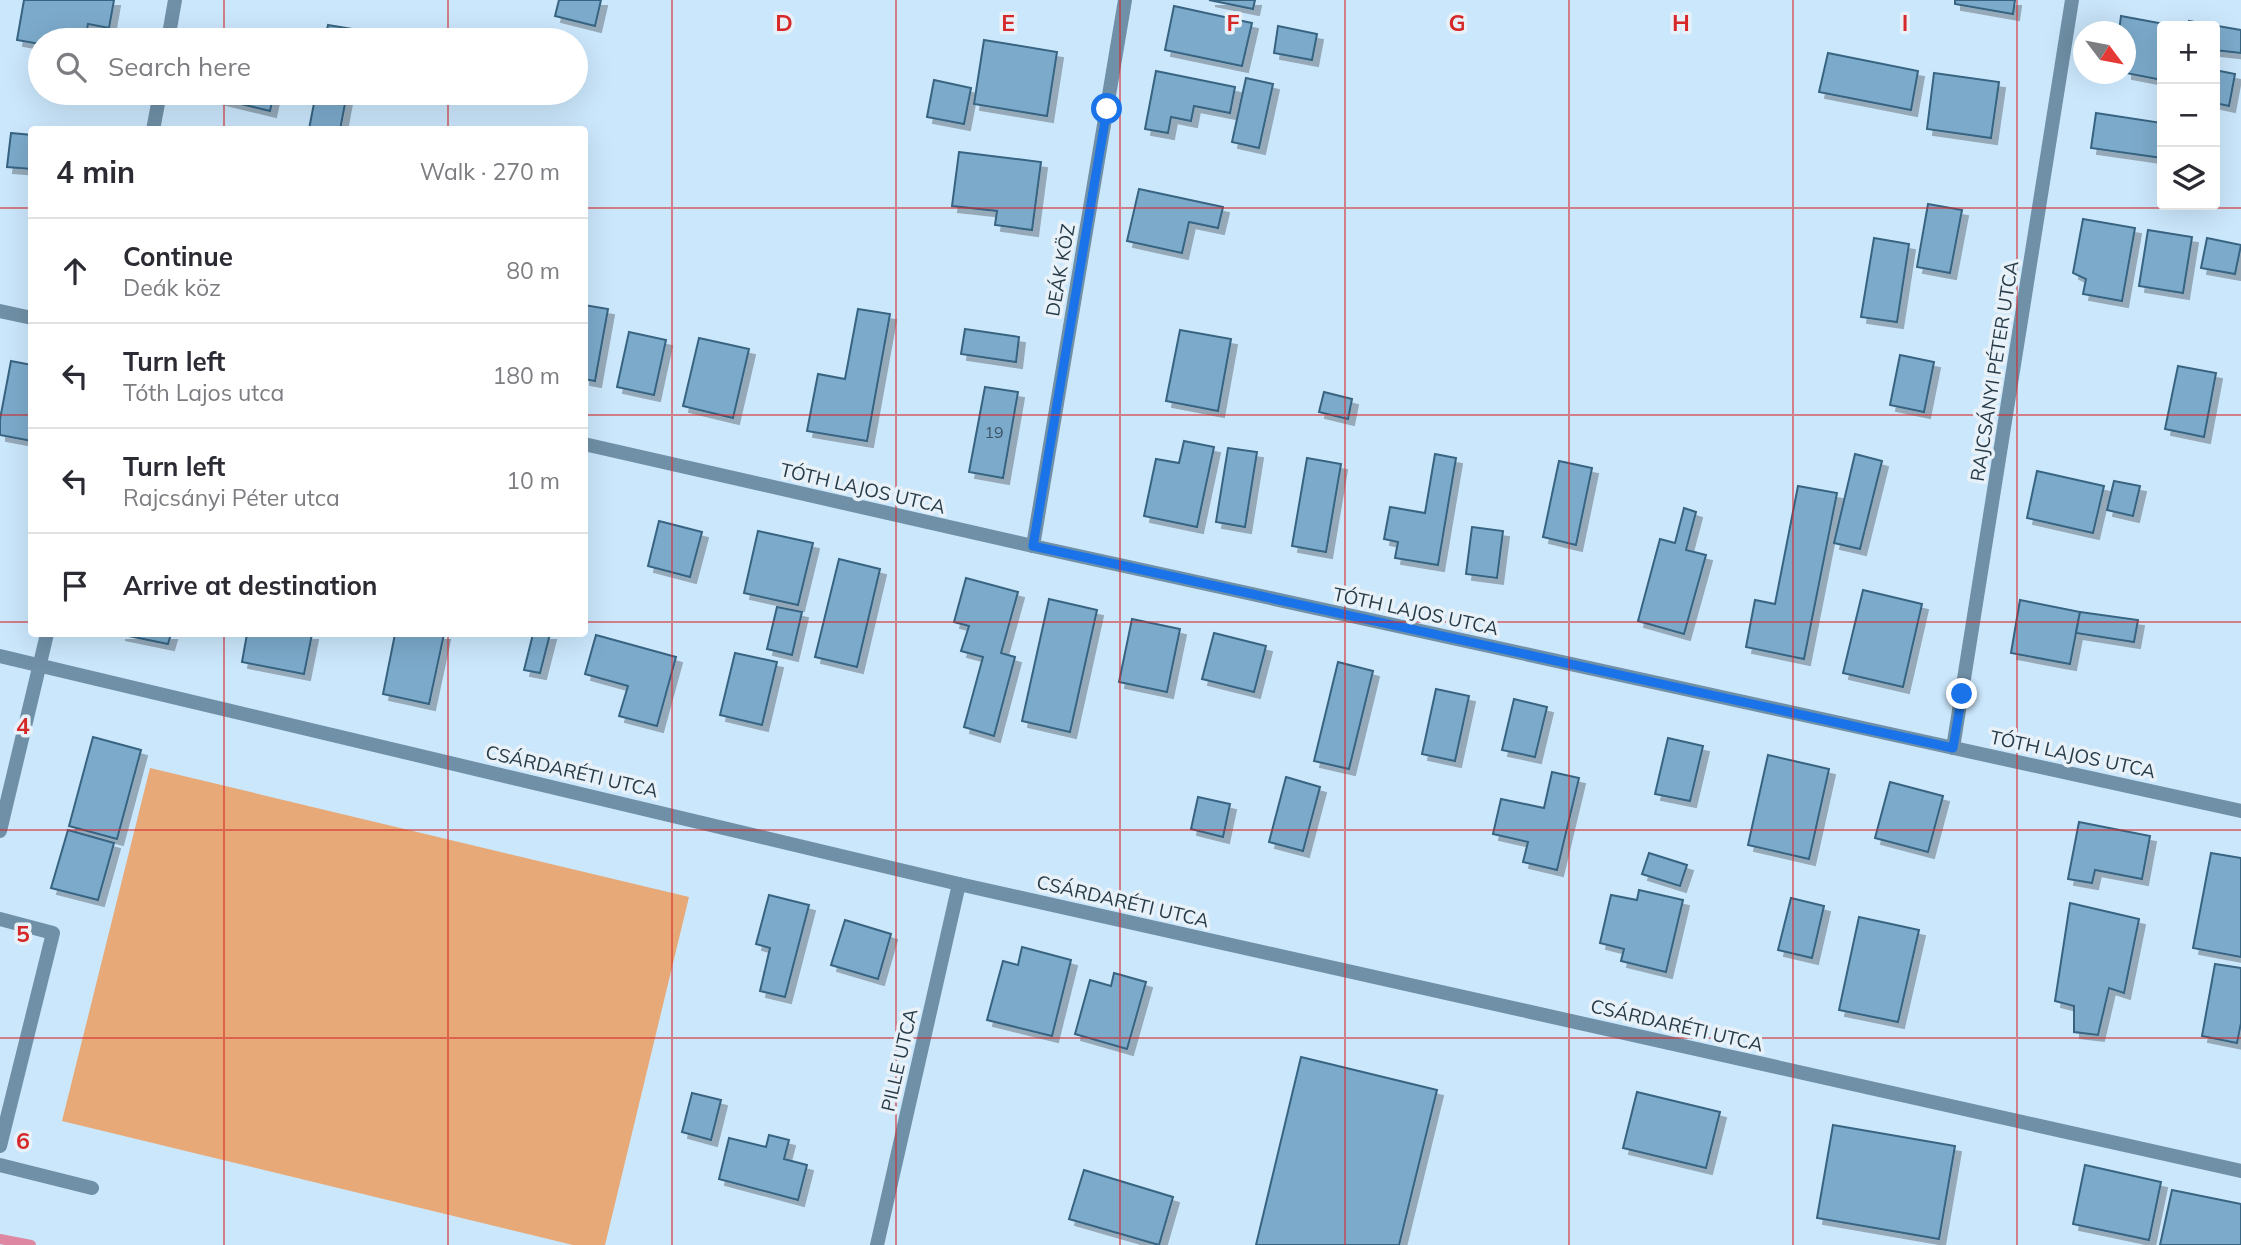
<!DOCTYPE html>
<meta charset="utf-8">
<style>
body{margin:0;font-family:Mulish,sans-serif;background:#f7f7f7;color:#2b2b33}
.controls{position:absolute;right:21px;top:21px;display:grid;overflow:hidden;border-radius:7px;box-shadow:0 7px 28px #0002}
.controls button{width:63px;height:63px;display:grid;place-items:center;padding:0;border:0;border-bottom:2px solid #e1e1e2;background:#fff;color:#2b2b33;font:35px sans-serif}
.compass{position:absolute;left:2073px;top:21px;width:63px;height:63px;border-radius:50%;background:#fff;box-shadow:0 7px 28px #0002;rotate:122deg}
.stop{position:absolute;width:21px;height:21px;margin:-16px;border:5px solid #1a73e8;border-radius:50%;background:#fff}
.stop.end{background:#1a73e8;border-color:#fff;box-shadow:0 2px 7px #0008}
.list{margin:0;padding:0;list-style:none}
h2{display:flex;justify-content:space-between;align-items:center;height:91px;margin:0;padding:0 28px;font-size:30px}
h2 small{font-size:23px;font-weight:400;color:#7c7c81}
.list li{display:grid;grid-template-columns:46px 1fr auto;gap:21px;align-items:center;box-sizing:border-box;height:105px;padding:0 28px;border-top:2px solid #e1e1e2}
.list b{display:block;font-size:26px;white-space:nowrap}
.list p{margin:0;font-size:23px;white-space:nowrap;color:#7c7c81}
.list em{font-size:23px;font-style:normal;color:#7c7c81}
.icon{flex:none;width:38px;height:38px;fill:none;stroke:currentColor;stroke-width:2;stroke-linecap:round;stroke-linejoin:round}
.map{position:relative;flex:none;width:2241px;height:1245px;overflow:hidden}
.search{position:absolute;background:#fff;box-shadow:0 7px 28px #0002;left:28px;top:28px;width:560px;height:77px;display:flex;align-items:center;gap:18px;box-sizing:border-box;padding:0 24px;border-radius:38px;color:#7c7c81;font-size:26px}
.panel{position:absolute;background:#fff;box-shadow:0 7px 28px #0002;left:28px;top:126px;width:560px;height:511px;border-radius:7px}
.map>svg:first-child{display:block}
.green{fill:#e7a977}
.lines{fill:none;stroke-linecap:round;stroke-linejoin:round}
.stream{stroke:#de87a2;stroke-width:10}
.building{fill:#7caacb;stroke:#376481;stroke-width:2;filter:url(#shadow)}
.street{stroke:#7090a7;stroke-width:14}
.route{stroke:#1a73e8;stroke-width:9}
.grid{fill:none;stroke:#d62828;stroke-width:2;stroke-opacity:0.55}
.labels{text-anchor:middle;stroke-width:7;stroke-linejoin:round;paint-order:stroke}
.number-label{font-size:16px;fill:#3c5668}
.street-label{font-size:19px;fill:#263a47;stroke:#e8f1f8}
.grid-label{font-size:23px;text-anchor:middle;font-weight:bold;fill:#d62828;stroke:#e8f1f8;stroke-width:7;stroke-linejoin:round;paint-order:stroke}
</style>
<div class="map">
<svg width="2241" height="1245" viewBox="0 0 2241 1245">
<defs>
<filter id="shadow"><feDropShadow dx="6" dy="6" stdDeviation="0" flood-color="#0004"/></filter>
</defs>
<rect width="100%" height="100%" fill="#cbe7fc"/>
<path class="green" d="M150,768l539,129 -84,348h-32l-511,-124z"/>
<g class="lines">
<path class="stream" d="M0,1239l31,6"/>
</g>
<g class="building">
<path d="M24,0h90l-5,28 -21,-4 -3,16h-45v4l-23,-4z"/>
<path d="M559,0h42l-6,26 -40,-10z"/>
<path d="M1209,0h46l-2,9z"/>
<path d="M1955,0h60l-2,14 -58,-10z"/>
<path d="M1174,6l78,17 -10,43 -77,-16z"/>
<path d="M2121,16l54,10h-13v54l-36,-7v-41h-7z"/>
<path d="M2189,21l52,9v23l-26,-3v-24h-27z"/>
<path d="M328,25l37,6 -1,9h-39z"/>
<path d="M1278,26l39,8 -5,26 -38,-7z"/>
<path d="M984,40l73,12 -10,64 -73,-12z"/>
<path d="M1828,53l90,18 -7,39 -92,-18z"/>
<path d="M2215,70l20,4 -6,32 -14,-3z"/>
<path d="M1156,71l79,16 -5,26 -36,-7 -3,15 -20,-4 -3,16 -23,-4z"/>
<path d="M1934,73l65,9 -8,56 -64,-9z"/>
<path d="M1246,78l27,6 -14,64 -27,-6z"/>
<path d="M934,80l37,8 -7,36 -37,-7z"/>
<path d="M209,93h65l-4,18 -62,-15z"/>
<path d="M316,93h31l-7,37 -31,-1z"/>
<path d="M2096,113l66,10v35l-71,-10z"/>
<path d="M11,133l21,2v34l-25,-2z"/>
<path d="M959,152l82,10 -9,68 -37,-5 2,-14 -45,-5z"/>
<path d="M1139,189l84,18 -5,21 -29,-6 -7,31 -55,-12z"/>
<path d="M1928,204l34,6 -12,63 -33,-6z"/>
<path d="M2083,219l52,9 -13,73 -39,-7 3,-15 -13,-6z"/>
<path d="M2148,230l44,7 -9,56 -44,-7z"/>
<path d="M1874,238l35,6 -12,78 -36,-5z"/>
<path d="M2207,238l34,7 -6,29 -34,-6z"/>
<path d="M584,305l24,4 -13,72 -11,-2z"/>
<path d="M858,309l32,5 -23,127 -60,-10 11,-57 27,5z"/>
<path d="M965,329l54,8 -3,25 -55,-8z"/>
<path d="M1180,330l51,9 -13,72 -52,-10z"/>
<path d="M629,332l37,8 -12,55 -37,-8z"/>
<path d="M699,338l50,11 -16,69 -50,-12z"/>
<path d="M1900,355l34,7 -10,50 -34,-7z"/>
<path d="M11,361l21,4v76l-32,-6v-16z"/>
<path d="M2178,366l38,7 -12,64 -39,-8z"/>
<path d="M985,387l33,5 -15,86 -34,-6z"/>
<path d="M1324,392l28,7 -4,20 -29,-7z"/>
<path d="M1184,441l30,6 -17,80 -53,-11 12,-57 23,4z"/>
<path d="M1228,448l29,4 -12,75 -29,-5z"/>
<path d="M1435,454l21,4 -18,107 -43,-7 3,-16 -14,-3 6,-32 35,6z"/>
<path d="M1855,454l27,7 -22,88 -26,-6z"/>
<path d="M1307,458l34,6 -15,88 -34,-6z"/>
<path d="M1559,461l33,7 -16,77 -33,-8z"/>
<path d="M2037,471l67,15 -11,47 -66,-15z"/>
<path d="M2114,481l26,5 -7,30 -26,-6z"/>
<path d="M1798,486l39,7 -33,166 -58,-12 9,-47 20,4z"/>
<path d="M1684,508l12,4 -10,38 20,5 -22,79 -46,-13 22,-82 15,4z"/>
<path d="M659,521l43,11 -12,45 -42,-11z"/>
<path d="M1472,527l31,4 -6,47 -31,-4z"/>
<path d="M758,531l55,12 -15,62 -54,-12z"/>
<path d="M839,559l41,10 -23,98 -42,-10z"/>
<path d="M966,578l52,14 -17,61 14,4 -21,79 -30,-9 19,-70 -22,-6 8,-25 -15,-4z"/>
<path d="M1863,590l59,14 -19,83 -60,-14z"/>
<path d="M1049,599l48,11 -27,122 -48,-11z"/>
<path d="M2020,600l60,12 -10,52 -59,-11z"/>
<path d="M777,607l25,5 -10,43 -25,-6z"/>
<path d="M2080,612l58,8 -4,22 -58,-9z"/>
<path d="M1132,619l48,10 -13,63 -48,-10z"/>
<path d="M1214,633l52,13 -12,46 -52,-13z"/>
<path d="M119,634h52l-3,10z"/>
<path d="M247,634h65l-8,40 -62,-12z"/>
<path d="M395,634h49l-15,70 -46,-10z"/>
<path d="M533,634h17l-10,39 -16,-3z"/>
<path d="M596,635l80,22 -19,69 -38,-10 9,-30 -43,-12z"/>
<path d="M735,653l42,9 -15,63 -42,-10z"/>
<path d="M1338,662l35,9 -24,98 -35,-8z"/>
<path d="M1436,689l33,7 -14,65 -33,-7z"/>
<path d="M1514,699l33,8 -12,50 -33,-7z"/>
<path d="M93,737l48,13 -24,89 -48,-13z"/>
<path d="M1668,738l35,8 -13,55 -35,-7z"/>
<path d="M1768,755l61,14 -20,90 -61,-14z"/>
<path d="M1552,772l27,6 -22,92 -34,-8 5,-20 -35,-8 8,-35 43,9z"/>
<path d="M1286,777l34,10 -17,64 -34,-9z"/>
<path d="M1890,782l53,14 -15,56 -53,-14z"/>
<path d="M1198,797l32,7 -7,33 -32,-8z"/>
<path d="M2079,822l71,14 -8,43 -47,-9 -3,13 -24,-4z"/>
<path d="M68,830l46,13 -16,57 -47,-12z"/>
<path d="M1649,853l38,12 -7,21 -38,-12z"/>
<path d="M2211,853l30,5v99l-48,-9z"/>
<path d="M1639,890l44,10 -17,72 -45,-11 3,-12 -24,-6 11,-48 26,5z"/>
<path d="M769,895l40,10 -24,92 -25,-6 10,-43 -14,-4z"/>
<path d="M1791,898l33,8 -12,52 -34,-8z"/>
<path d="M2070,903l69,16 -15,74 -15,-5 -11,47 -24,-3v-26l-19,-5z"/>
<path d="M1859,917l60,13 -21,92 -59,-12z"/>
<path d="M845,920l46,14 -13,45 -47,-14z"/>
<path d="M1022,947l49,13 -19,76 -65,-16 16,-59 15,4z"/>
<path d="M2215,964l26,4v55l-4,20 -35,-7z"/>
<path d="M1114,973l32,9 -19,67 -52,-15 15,-54 21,6z"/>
<path d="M1301,1057l136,33 -38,155h-143z"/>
<path d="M1637,1092l83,20 -14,56 -83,-20z"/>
<path d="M692,1093l29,7 -10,40 -29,-8z"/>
<path d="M1833,1125l122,21 -16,93 -122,-21z"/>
<path d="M769,1135l20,5 -5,19 23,6 -9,35 -79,-21 10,-41 37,9z"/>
<path d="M2085,1165l76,17 -12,58 -76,-16z"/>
<path d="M1084,1170l89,27 -14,48 -90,-26z"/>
<path d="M2172,1190l69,14v41h-81z"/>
</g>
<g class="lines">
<g class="street">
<path d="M168,40l7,-40"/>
<path d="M153,130l7,-37"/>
<path d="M0,311l32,7"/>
<path d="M584,444l449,102 1208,265"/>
<path d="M1033,546l92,-546"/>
<path d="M0,656l959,228 1282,287"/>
<path d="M1953,748l119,-748"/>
<path d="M0,831l47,-197"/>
<path d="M0,919l53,14 -53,213"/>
<path d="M0,1165l92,23"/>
<path d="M877,1245l82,-361"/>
</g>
</g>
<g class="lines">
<path class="route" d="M1107,109l-74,437 920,202 9,-54"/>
</g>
<path class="grid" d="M224,0v40M448,0v40M672,0v1245M896,0v1245M1120,0v1245M1345,0v1245M1569,0v1245M1793,0v1245M2017,0v1245M224,93v37M448,93v37M0,208h32M584,208h1657M0,415h32M584,415h1657M0,622h32M584,622h1657M224,634v611M448,634v611M0,830h2241M0,1038h2241"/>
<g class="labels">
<g class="number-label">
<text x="994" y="438">19</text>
</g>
<g class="street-label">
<text transform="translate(1060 270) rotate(-80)" y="7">DEÁK KÖZ</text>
<text transform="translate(1994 371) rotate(-81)" y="7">RAJCSÁNYI PÉTER UTCA</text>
<text transform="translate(863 488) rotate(13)" y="7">TÓTH LAJOS UTCA</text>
<text transform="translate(1416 611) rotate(12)" y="7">TÓTH LAJOS UTCA</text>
<text transform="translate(2073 754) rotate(12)" y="7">TÓTH LAJOS UTCA</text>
<text transform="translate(572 771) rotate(13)" y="7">CSÁRDARÉTI UTCA</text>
<text transform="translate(1123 901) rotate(13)" y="7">CSÁRDARÉTI UTCA</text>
<text transform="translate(1677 1025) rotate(13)" y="7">CSÁRDARÉTI UTCA</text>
<text transform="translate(899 1060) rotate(-77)" y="7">PILLE UTCA</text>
</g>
</g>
<g class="grid-label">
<text x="784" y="31">D</text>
<text x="1008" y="31">E</text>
<text x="1233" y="31">F</text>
<text x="1457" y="31">G</text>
<text x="1681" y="31">H</text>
<text x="1905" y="31">I</text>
<text x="23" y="734">4</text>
<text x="23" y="942">5</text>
<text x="23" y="1149">6</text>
</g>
</svg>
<div class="controls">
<button>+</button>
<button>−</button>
<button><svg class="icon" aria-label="layers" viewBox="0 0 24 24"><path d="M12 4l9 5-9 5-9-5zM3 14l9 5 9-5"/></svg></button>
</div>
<svg class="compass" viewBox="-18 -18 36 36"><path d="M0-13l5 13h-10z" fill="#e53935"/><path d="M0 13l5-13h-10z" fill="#7c7c81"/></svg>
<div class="stop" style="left:1107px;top:109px"></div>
<div class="stop end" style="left:1962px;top:694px"></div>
<div class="search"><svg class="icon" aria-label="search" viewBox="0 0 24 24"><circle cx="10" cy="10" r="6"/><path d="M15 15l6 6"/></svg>Search here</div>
<section class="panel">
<h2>4 min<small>Walk · 270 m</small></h2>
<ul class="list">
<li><svg class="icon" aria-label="ahead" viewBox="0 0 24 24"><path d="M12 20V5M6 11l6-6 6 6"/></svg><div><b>Continue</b><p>Deák köz</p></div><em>80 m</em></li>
<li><svg class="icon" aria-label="left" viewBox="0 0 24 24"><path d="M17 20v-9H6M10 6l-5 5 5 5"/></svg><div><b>Turn left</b><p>Tóth Lajos utca</p></div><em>180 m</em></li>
<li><svg class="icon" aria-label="left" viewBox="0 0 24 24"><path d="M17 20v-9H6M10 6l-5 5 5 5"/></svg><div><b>Turn left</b><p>Rajcsányi Péter utca</p></div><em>10 m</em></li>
<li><svg class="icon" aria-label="arrive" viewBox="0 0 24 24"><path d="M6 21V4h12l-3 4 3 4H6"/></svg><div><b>Arrive at destination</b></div></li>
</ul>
</section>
</div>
